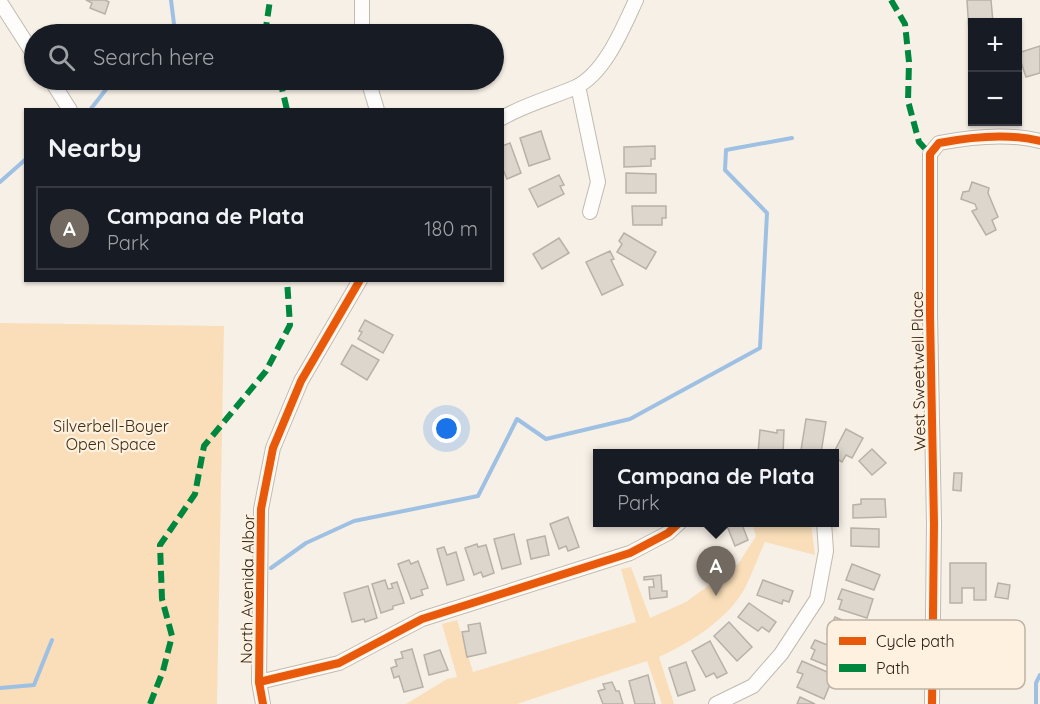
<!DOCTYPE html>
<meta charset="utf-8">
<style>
body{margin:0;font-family:Quicksand,sans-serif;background:#20242c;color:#f1f3f6}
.controls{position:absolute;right:18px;top:18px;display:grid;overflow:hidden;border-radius:0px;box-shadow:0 2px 4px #0004}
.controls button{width:54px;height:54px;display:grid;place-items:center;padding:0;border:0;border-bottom:2px solid #363941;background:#171b24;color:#f1f3f6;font:30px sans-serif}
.you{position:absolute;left:447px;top:429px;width:21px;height:21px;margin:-15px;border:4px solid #fff;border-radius:50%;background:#1a73e8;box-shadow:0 0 0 9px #1a73e833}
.badge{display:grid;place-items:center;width:39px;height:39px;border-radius:50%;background:#726a60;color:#fff;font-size:20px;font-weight:700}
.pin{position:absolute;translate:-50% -50px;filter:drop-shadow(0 2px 3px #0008)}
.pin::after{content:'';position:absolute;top:32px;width:21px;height:18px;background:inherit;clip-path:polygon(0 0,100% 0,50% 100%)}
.popup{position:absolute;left:593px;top:449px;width:246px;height:78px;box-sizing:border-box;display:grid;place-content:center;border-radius:0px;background:#171b24;filter:drop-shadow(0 2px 4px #0005);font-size:20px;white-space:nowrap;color:#9ea1a6}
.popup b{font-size:22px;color:#f1f3f6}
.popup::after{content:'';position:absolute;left:50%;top:100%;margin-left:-12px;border:12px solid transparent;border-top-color:#171b24}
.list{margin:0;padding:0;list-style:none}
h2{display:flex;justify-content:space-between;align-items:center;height:78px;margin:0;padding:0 24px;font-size:26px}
h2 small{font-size:20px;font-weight:400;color:#9ea1a6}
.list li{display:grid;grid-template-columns:39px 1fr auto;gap:18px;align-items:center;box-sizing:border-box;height:84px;margin:0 12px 12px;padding:0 12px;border:2px solid #363941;border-radius:0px}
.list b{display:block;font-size:22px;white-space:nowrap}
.list p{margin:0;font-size:20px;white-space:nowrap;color:#9ea1a6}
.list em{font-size:20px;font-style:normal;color:#9ea1a6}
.icon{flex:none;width:33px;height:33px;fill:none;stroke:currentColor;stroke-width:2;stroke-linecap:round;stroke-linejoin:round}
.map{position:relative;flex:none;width:1040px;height:704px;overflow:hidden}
.search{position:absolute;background:#171b24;box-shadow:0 2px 4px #0004;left:24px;top:24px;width:480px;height:66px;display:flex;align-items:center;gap:15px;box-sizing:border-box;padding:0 21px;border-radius:33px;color:#9ea1a6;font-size:22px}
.panel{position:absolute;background:#171b24;box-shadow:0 2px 4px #0004;left:24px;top:108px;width:480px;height:174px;border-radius:0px}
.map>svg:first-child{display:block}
.green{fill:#f9deb9}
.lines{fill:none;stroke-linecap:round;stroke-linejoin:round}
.stream{stroke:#9ec0e3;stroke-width:4}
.building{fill:#ddd6cc;stroke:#b8b1a8;stroke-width:1.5}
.minor-casing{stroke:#c1bab1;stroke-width:16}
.minor{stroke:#fefdfb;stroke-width:14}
.quiet{stroke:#00873e;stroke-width:6;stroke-dasharray:12 6;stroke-linecap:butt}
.cycleway-casing{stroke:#fef1e0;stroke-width:11}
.cycleway{stroke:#e8590c;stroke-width:8}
.labels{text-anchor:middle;stroke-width:4.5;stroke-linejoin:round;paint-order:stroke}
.street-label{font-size:16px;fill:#2a2218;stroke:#fef1e0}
.park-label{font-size:16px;fill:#3f2c10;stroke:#fef1e0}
.key{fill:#fef1e0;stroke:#beb3a4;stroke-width:1.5}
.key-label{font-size:16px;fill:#2a2218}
</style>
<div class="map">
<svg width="1040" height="704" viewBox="0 0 1040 704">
<rect width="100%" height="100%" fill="#f7f0e7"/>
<g class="green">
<path d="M0,323l224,3 -7,378h-217z"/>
<path d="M752,523h59l4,32 -50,-13c-7,15 -13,32 -20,46 -17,31 -55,55 -86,69l15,47h-12l-15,-43 -130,43h-111l41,-25 10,-2 -15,-53 15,-4 16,52 163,-50 -15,-53 10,-2 19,51 36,-16 52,-38 18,-28z"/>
</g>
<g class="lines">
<g class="stream">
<path d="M171,0l4,32 -2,2"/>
<path d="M90,110l21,-27 6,-3"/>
<path d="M0,182l26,-23"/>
<path d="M271,568l35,-25 48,-22 124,-25 39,-77 29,20 84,-20 130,-71 7,-135 -42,-43 1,-20 66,-12"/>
<path d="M0,688l34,-3 18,-45"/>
<path d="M1036,704v-21l4,-8"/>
</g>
</g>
<g class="building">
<path d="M86,0h19l4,2 -4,12 -15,-6 2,-5z"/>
<path d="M967,0h24l2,22h-21v9l-3,1z"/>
<path d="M1040,46v27l-14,4 -8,-24z"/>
<path d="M541,131l9,28 -21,7 -9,-28z"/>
<path d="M510,143l11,30 -14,6 -5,-12v-21z"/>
<path d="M655,146v13h-4v7l-27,1v-20z"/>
<path d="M626,173l30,1v19h-30z"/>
<path d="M559,175l5,10 -4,1 4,8 -26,13 -9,-18z"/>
<path d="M972,182l17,6 -1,5 10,24 -6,3 4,10 -10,5 -14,-24 5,-2 -2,-5 -14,-5 2,-7 6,-1z"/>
<path d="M632,206h34v12h-4v7h-29z"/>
<path d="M624,233l32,19 -10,17 -29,-17 5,-8 -3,-3z"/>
<path d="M559,238l10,15 -27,16 -9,-15z"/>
<path d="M610,251l4,8 -3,1 12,25 -21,10 -16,-33z"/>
<path d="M365,320l28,15 -10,18 -25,-14 4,-7 -3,-1z"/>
<path d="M352,345l27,15 -12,20 -26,-16z"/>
<path d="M806,419l20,3 -5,31 -20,-3z"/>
<path d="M846,429l17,9 -11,20 -6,-3 -4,7 -8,-5v-3h-1z"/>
<path d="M760,430l17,3v-3h7l-1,24h-25z"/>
<path d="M872,449l14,14 -14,12 -13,-14z"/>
<path d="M954,473h8l-1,18 -8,-1z"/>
<path d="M861,499h24l1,18 -33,1v-13l8,-1z"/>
<path d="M568,517l11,30 -11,4 -2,-5 -7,3 -9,-25z"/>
<path d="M737,522h4l7,18 -13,6 -8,-20z"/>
<path d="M851,528l28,1v18l-28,-1z"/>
<path d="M514,534l7,30 -19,5 -8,-30z"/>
<path d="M545,536l4,19 -18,4 -4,-19z"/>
<path d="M477,544l1,3 8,-2 8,28 -11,4 -2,-5 -7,3 -9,-27z"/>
<path d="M444,547l3,8 9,-3 8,28 -17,5 -10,-36z"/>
<path d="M409,560l2,4 7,-3 10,27 -7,2 2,5 -12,4 -13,-35z"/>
<path d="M950,563h36v37h-12v-12h-12v15h-12z"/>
<path d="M852,564l28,11 -6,15 -28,-10z"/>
<path d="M661,575l1,16h5v6l-17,2 -1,-12h5l-1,-8 -9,1v-3z"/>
<path d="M385,580l3,9 5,-1 -2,-4 6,-2 7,21 -11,3v3l-12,4 -9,-29z"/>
<path d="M763,580l30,11 -4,11 -6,-2 -1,4 -25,-9z"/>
<path d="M998,583l12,2 -2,14 -13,-2z"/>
<path d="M368,586l9,32 -12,4 -1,-3 -12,3 -8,-29z"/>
<path d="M842,589l31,10 -6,19 -28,-9 3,-9 -4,-1z"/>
<path d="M749,603l27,19 -7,10 -7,-5 -4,4 -20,-14z"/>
<path d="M835,617l25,11 -8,17 -25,-11z"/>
<path d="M729,622l23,25 -15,14 -23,-25z"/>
<path d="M480,623l6,30 -19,4 -5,-25 7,-1 -1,-6z"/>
<path d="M815,640l30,12 -7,18 -27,-11 4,-9 -4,-2z"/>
<path d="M710,641l17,32 -10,5 -3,-5 -8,4 -14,-26z"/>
<path d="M412,649l11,38 -19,5 -5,-16 -5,2 -3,-10 6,-2 -2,-6 8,-2 -2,-6z"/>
<path d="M440,650l8,20 -19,5 -5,-20z"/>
<path d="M802,661l32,14 -10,24 -27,-12 6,-13 -6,-2z"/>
<path d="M686,662l9,28 -17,6 -9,-28z"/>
<path d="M648,675l7,29h-20l-6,-23z"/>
<path d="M612,682l4,9h3l4,13h-20l-5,-13 7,-2 -2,-5z"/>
<path d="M800,697l15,7h-18z"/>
</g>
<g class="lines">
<defs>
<g id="minor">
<path d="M0,2l34,53"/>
<path d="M362,34v-34"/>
<path d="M51,80l19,30"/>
<path d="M368,80l9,30"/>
<path d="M578,86l20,96 -8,30"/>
<path d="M502,118c24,-14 49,-20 74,-31 29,-14 47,-59 60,-87"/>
<path d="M259,682l80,-19 83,-44 208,-66 38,-20 12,-11"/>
<path d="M263,704l-4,-22 2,-173 12,-61 28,-67 59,-101"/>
<path d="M716,704l37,-18 28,-32 36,-55 9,-48 -2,-29"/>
<path d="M932,704l2,-180 -4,-209v-161l9,-11c31,-6 70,-10 101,-2"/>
</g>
</defs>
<use href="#minor" class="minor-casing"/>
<use href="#minor" class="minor"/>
<g class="quiet">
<path d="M891,0l14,24 4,38 -1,39 11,41 11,12"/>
<path d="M265,34l5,-34"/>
<path d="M280,80l7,30"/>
<path d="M150,704l13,-33 9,-35 -10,-37 -2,-54 35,-51 9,-48 62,-75 24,-46 -3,-45"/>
</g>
<defs>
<g id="cycleway">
<path d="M259,682l80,-19 83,-44 208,-66 38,-20 12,-11"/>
<path d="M263,704l-4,-22 2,-173 12,-61 28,-67 59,-101"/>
<path d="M932,704l2,-180 -4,-209v-161l9,-11c31,-6 70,-10 101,-2"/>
</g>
</defs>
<use href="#cycleway" class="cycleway-casing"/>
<use href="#cycleway" class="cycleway"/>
</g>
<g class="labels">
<g class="street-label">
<text transform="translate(918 371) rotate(-91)" y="6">West Sweetwell Place</text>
<text transform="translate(247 589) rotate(-89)" y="6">North Avenida Albor</text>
</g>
<g class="park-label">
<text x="111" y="432">Silverbell-Boyer<tspan x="111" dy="18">Open Space</tspan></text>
</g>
</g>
<rect x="827" y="620" width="198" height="69" rx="9" class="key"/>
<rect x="839" y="637" width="27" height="8" fill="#e8590c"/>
<rect x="839" y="664" width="27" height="8" fill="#00873e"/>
<g class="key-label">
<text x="876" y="647">Cycle path</text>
<text x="876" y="674">Path</text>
</g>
</svg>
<div class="controls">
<button>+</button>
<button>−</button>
</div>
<div class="you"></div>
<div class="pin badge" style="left:716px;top:596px">A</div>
<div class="popup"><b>Campana de Plata</b>Park</div>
<div class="search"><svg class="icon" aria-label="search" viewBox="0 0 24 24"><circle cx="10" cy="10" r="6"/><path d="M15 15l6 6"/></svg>Search here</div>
<section class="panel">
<h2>Nearby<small></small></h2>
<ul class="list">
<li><span class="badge">A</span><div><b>Campana de Plata</b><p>Park</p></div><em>180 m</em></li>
</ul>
</section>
</div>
